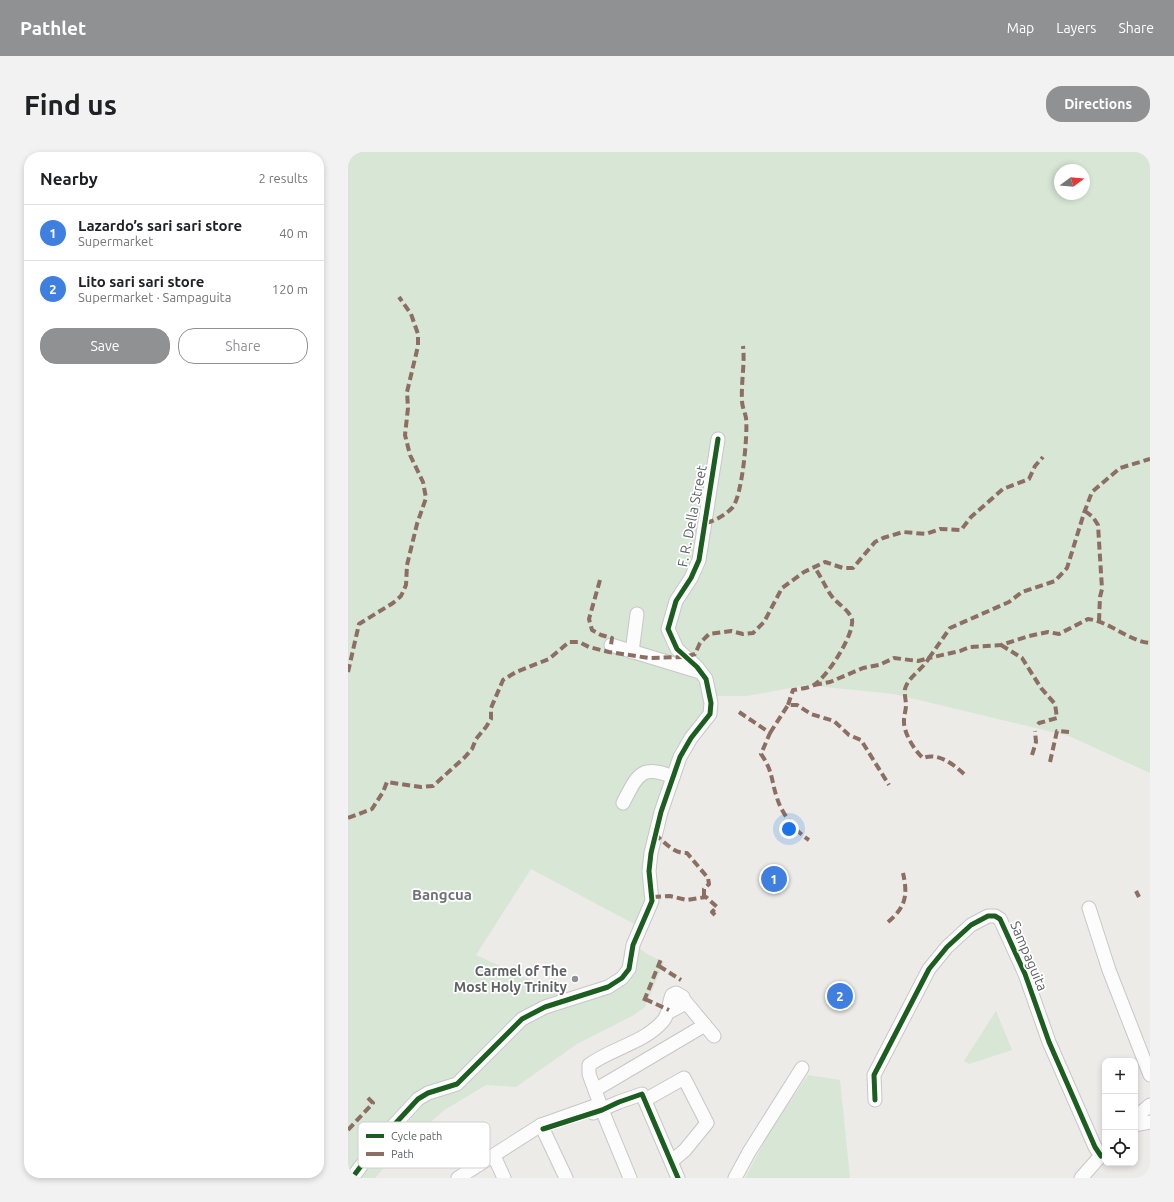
<!DOCTYPE html>
<meta charset="utf-8">
<style>
body{margin:0;font-family:Ubuntu,sans-serif;background:#f2f2f2;color:#202124}
.controls{position:absolute;right:12px;bottom:12px;display:grid;overflow:hidden;border-radius:8px;box-shadow:0 2px 6px #0003}
.controls button{width:36px;height:36px;display:grid;place-items:center;padding:0;border:0;border-bottom:1px solid #e0e0e0;background:#fff;color:#202124;font:20px sans-serif}
.compass{position:absolute;left:706px;top:12px;width:36px;height:36px;border-radius:50%;background:#fff;box-shadow:0 2px 6px #0003;rotate:74deg}
.you{position:absolute;left:441px;top:677px;width:14px;height:14px;margin:-10px;border:3px solid #fff;border-radius:50%;background:#1a73e8;box-shadow:0 0 0 6px #1a73e833}
.badge{display:grid;place-items:center;width:26px;height:26px;border-radius:50%;background:#909193;color:#fff;font-size:13px;font-weight:700}
.pin{position:absolute;translate:-50% -50%;border:2px solid #fff;box-shadow:0 1px 4px #0006}
.list{margin:0;padding:0;list-style:none}
h2{display:flex;justify-content:space-between;align-items:center;height:52px;margin:0;padding:0 16px;font-size:17px}
h2 small{font-size:13px;font-weight:400;color:#757577}
.list li{display:grid;grid-template-columns:26px 1fr auto;gap:12px;align-items:center;box-sizing:border-box;height:56px;padding:0 16px;border-top:1px solid #e0e0e0}
.list b{display:block;font-size:15px;white-space:nowrap}
.list p{margin:0;font-size:13px;white-space:nowrap;color:#757577}
.list em{font-size:13px;font-style:normal;color:#757577}
.actions{display:flex;gap:8px;padding:12px 16px}
.actions a{flex:1;padding:9px 0;border:1px solid #909193;border-radius:16px;text-align:center;font-size:14px;color:#909193}
.actions .main{background:#909193;color:#fff}
.icon{flex:none;width:22px;height:22px;fill:none;stroke:currentColor;stroke-width:2;stroke-linecap:round;stroke-linejoin:round}
.map{position:relative;flex:none;width:802px;height:1026px;overflow:hidden;border-radius:16px}
header{display:flex;align-items:center;gap:24px;box-sizing:border-box;height:56px;padding:0 20px;background:#909193;color:#fff}
header strong{font-size:19px}
nav{display:flex;gap:22px;margin-inline-start:auto;font-size:14px}
.intro{display:flex;align-items:center;justify-content:space-between;box-sizing:border-box;height:96px;padding:0 24px}
h1{margin:0;font-size:28px}
.button{padding:10px 18px;border-radius:16px;background:#909193;color:#fff;font-size:14px;font-weight:700}
main{display:flex;gap:24px;padding:0 24px}
aside{flex:1;background:#fff;border-radius:16px;box-shadow:0 2px 6px #0003}
.map>svg:first-child{display:block}
.green{fill:#d7e6d5;fill-rule:evenodd}
.lines{fill:none;stroke-linecap:round;stroke-linejoin:round}
.minor-casing{stroke:#c7c7c7;stroke-width:15}
.minor{stroke:#fcfcfc;stroke-width:13}
.quiet{stroke:#8d6e63;stroke-width:4;stroke-dasharray:8 4;stroke-linecap:butt}
.cycleway-casing{stroke:#fff;stroke-width:8}
.cycleway{stroke:#1b5e20;stroke-width:5}
.poi-dot{fill:#909193;stroke:#fff;stroke-width:1.5}
.labels{text-anchor:middle;stroke-width:3.5;stroke-linejoin:round;paint-order:stroke}
.street-label{font-size:14px;fill:#5e6165;stroke:#fff}
.poi-label{font-size:14px;font-weight:bold;fill:#5e6165;stroke:#fff;text-anchor:end}
.neighbourhood-label{font-size:15px;font-weight:bold;fill:#6f7376;stroke:#fff}
.key{fill:#fff;stroke:#cfd0d1;stroke-width:1}
.key-label{font-size:11px;fill:#5e6165}
</style>
<header>
<strong>Pathlet</strong>
<nav><a>Map</a><a>Layers</a><a>Share</a></nav>
</header>
<div class="intro"><h1>Find us</h1><a class="button">Directions</a></div>
<main>
<aside>
<h2>Nearby<small>2 results</small></h2>
<ul class="list">
<li><span class="badge" style="background:#3f7fe0">1</span><div><b>Lazardo’s sari sari store</b><p>Supermarket</p></div><em>40 m</em></li>
<li><span class="badge" style="background:#3f7fe0">2</span><div><b>Lito sari sari store</b><p>Supermarket · Sampaguita</p></div><em>120 m</em></li>
</ul>
<div class="actions"><a class="main">Save</a><a>Share</a></div>
</aside>
<div class="map">
<svg width="802" height="1026" viewBox="0 0 802 1026">
<rect width="100%" height="100%" fill="#ecebe8"/>
<g class="green">
<path d="M0,0h802v621l-81,-37 -175,-42 -88,-9 -59,11h-30l-3,22 -24,29 -26,66 -25,135 8,6 17,8 -19,45 -11,8 -57,29 -61,43 -30,-2 -43,26 -51,47 -17,20h-27zM712,18h24v24h-24zM183,717l105,56 -16,49 -32,16 -23,6 -89,-41z"/>
<path d="M648,859l16,39 -43,14 -5,-3z"/>
<path d="M460,923l32,5 10,98h-105l25,-47z"/>
</g>
<g class="lines">
<defs>
<g id="minor">
<path d="M263,493l89,27"/>
<path d="M284,500l5,-38"/>
<path d="M275,651c14,-27 18,-40 50,-26"/>
<path d="M741,756l20,62 41,105"/>
<path d="M336,848l30,36"/>
<path d="M247,938l110,-65"/>
<path d="M297,948l39,-22 23,45 -22,27 -13,11"/>
<path d="M527,948l-1,-25 55,-106 18,-22 24,-22 17,-9h7l5,3 25,55 24,68 46,105 6,9"/>
<path d="M254,958l28,68"/>
<path d="M245,961l26,-11 23,-8 36,84"/>
<path d="M787,966l15,-13"/>
<path d="M193,973l25,53"/>
<path d="M787,973l15,-3"/>
<path d="M146,1004l10,22"/>
<path d="M4,1026l30,-40 36,-39 10,-6 29,-9 65,-65 23,-12 63,-20 14,-9 7,-9 4,-24 19,-44 -3,-30 2,-18 10,-41 19,-55 11,-19 19,-24 1,-11 -5,-24 -9,-12 -20,-18 -9,-20 8,-28 15,-23 8,-18 19,-121"/>
<path d="M110,1026l83,-53 59,-21 -11,-30v-9c23,-17 55,-22 74,-44 7,-8 5,-17 9,-26l4,-2 7,4 1,7 -15,8"/>
<path d="M387,1026l14,-26 53,-84"/>
<path d="M733,1026l24,-27"/>
</g>
</defs>
<use href="#minor" class="minor-casing"/>
<use href="#minor" class="minor"/>
<g class="quiet">
<path d="M737,359l8,6 5,8 4,64 -2,8 -1,24"/>
<path d="M358,371c10,-3 18,-7 26,-15 10,-10 16,-74 14,-90 -1,-6 -4,-11 -4,-17 -1,-19 3,-37 1,-55"/>
<path d="M252,428l-11,39 3,11 9,5 11,3 -1,7"/>
<path d="M653,493l21,13 19,30 14,16 2,14 -18,5 -2,3"/>
<path d="M0,520l11,-48 34,-21 8,-7 5,-11 1,-20 10,-41 9,-26 -3,-16 -13,-27 -5,-20 3,-27 -1,-16 11,-46v-12l-7,-20 -12,-17"/>
<path d="M466,533l16,-3 33,-14 16,-3 15,-7 24,3 11,-3 21,-30 59,-26 13,-10 33,-11 12,-13 17,-55 8,-21 28,-24 30,-9"/>
<path d="M440,553l5,-15c7,-1 16,-2 21,-5 13,-8 41,-51 38,-66 -2,-7 -13,-15 -18,-20 -8,-9 -12,-22 -20,-32"/>
<path d="M391,560l31,21 -9,21c12,17 10,26 16,44 5,16 18,33 32,42"/>
<path d="M422,581l18,-28h9l14,9 23,7 15,14 12,5 28,45"/>
<path d="M684,603l4,-13 -1,-11"/>
<path d="M702,610l7,-31 12,1"/>
<path d="M616,622c-11,-10 -26,-22 -41,-16 -9,-8 -20,-26 -19,-38 0,-5 2,-10 2,-15 0,-5 -2,-11 -1,-16 3,-12 18,-20 24,-31l31,-7 10,-4 31,-2 28,-9 19,-4 11,2 29,-15c23,3 40,22 62,24"/>
<path d="M0,666l24,-9 11,-17 4,-10 34,5 12,-1 32,-29 7,-8 4,-10 10,-12 5,-8v-11l12,-28 13,-8 33,-13 20,-17h10l10,5 20,5 40,6 36,-1 10,-3 5,-11 9,-9 22,-3 12,3 10,-1 11,-11 18,-34 22,-16 21,-10 18,6h10l22,-26 8,-4 20,-6 23,2 14,-5 21,1 10,-13 32,-28 26,-10 6,-13 8,-9"/>
<path d="M307,682c9,8 19,20 32,19l21,25 1,6 -5,5v9"/>
<path d="M788,739l3,6"/>
<path d="M305,745l17,-1 17,4 19,-3 11,10 -5,5 3,3"/>
<path d="M540,770c18,-15 20,-27 15,-49"/>
<path d="M311,814l22,14"/>
<path d="M297,847l24,11"/>
<path d="M296,849l17,-42"/>
<path d="M0,978l25,-27 -6,-6"/>
</g>
<defs>
<g id="cycleway">
<path d="M527,948l-1,-25 55,-106 18,-22 24,-22 17,-9h7l5,3 25,55 24,68 46,105 6,9"/>
<path d="M195,977l59,-19 17,-8 23,-8 36,84"/>
<path d="M4,1026l30,-40 36,-39 10,-6 29,-9 65,-65 23,-12 63,-20 14,-9 7,-9 4,-24 19,-44 -3,-30 2,-18 10,-41 19,-55 11,-19 19,-24 1,-11 -5,-24 -9,-12 -20,-18 -9,-20 8,-28 15,-23 8,-18 19,-121"/>
</g>
</defs>
<use href="#cycleway" class="cycleway-casing"/>
<use href="#cycleway" class="cycleway"/>
</g>
<circle class="poi-dot" cx="227" cy="827" r="4"/>
<g class="labels">
<g class="street-label">
<text transform="translate(344 364) rotate(-79)" y="5">F. R. Della Street</text>
<text transform="translate(681 804) rotate(67)" y="5">Sampaguita</text>
</g>
<g class="poi-label">
<text x="219" y="824">Carmel of The<tspan x="219" dy="16">Most Holy Trinity</tspan></text>
</g>
<g class="neighbourhood-label">
<text x="94" y="748">Bangcua</text>
</g>
</g>
<rect x="10" y="970" width="132" height="46" rx="6" class="key"/>
<rect x="18" y="982" width="18" height="4" fill="#1b5e20"/>
<rect x="18" y="1000" width="18" height="4" fill="#8d6e63"/>
<g class="key-label">
<text x="43" y="988">Cycle path</text>
<text x="43" y="1006">Path</text>
</g>
</svg>
<div class="controls">
<button>+</button>
<button>−</button>
<button><svg class="icon" aria-label="locate" viewBox="0 0 24 24"><circle cx="12" cy="12" r="6"/><path d="M12 2v4M12 18v4M2 12h4M18 12h4"/></svg></button>
</div>
<svg class="compass" viewBox="-18 -18 36 36"><path d="M0-13l5 13h-10z" fill="#e53935"/><path d="M0 13l5-13h-10z" fill="#757577"/></svg>
<div class="you"></div>
<div class="pin badge" style="left:426px;top:727px;background:#3f7fe0">1</div>
<div class="pin badge" style="left:492px;top:844px;background:#3f7fe0">2</div>
</div>
</main>
